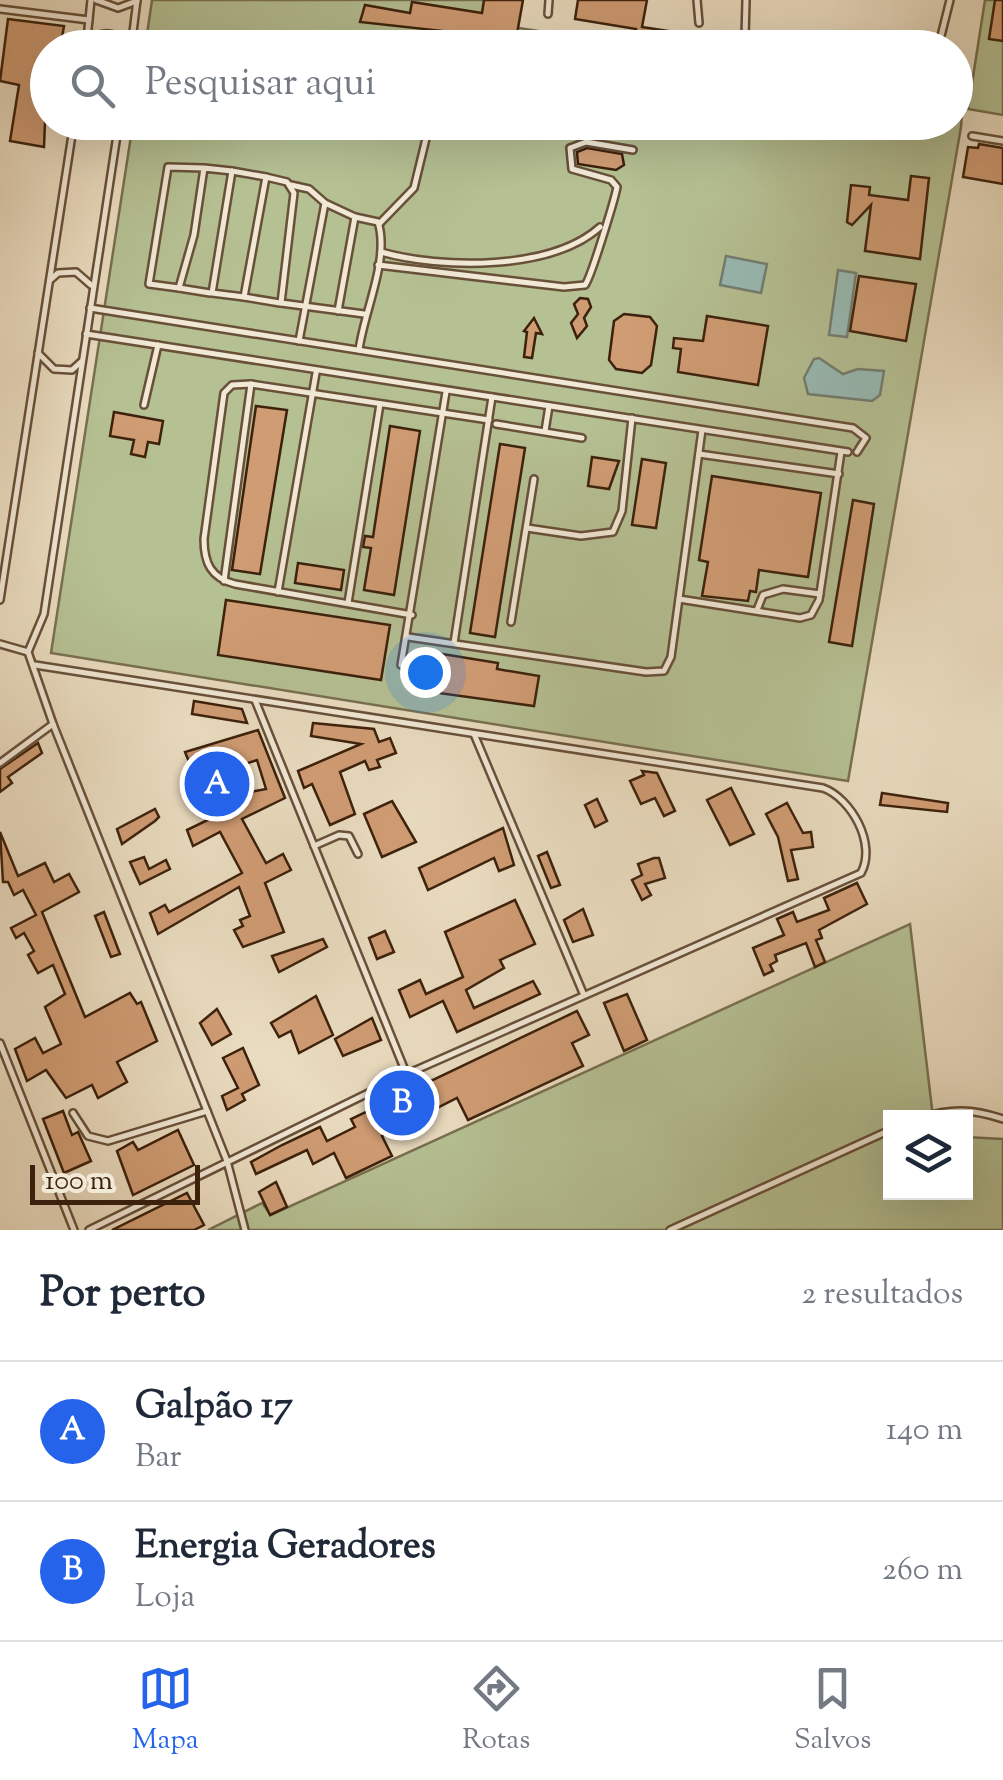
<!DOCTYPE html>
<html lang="pt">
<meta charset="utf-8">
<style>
body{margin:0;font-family:"Sorts Mill Goudy",serif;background:#f6f6f7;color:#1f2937}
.controls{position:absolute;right:30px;bottom:30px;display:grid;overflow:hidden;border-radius:0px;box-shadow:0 10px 40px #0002}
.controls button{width:90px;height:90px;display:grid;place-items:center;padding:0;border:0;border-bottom:2px solid #e0e1e3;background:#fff;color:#1f2937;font:50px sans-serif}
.scale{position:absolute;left:30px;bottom:25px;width:170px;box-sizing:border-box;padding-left:10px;border:5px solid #3c210c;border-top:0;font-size:28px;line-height:35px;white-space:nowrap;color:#3c210c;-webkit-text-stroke:8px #f1e8d6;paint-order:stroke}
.you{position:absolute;left:425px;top:672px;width:35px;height:35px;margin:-25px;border:8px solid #fff;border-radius:50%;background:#1a73e8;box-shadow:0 0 0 15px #1a73e833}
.badge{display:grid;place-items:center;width:65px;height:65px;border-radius:50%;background:#2563eb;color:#fff;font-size:32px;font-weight:700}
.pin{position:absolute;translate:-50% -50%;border:5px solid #fff;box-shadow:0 2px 10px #0006}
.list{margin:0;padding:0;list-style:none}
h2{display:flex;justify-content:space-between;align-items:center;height:130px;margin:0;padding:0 40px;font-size:42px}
h2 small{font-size:32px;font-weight:400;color:#747a83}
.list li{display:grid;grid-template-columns:65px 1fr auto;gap:30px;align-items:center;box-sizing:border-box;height:140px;padding:0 40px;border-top:2px solid #e0e1e3}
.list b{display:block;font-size:38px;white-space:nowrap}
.list p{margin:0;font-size:32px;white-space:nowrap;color:#747a83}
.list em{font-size:32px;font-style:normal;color:#747a83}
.icon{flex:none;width:55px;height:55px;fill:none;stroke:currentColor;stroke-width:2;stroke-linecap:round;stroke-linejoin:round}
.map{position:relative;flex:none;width:1003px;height:1230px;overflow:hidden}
.search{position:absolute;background:#fff;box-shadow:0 10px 40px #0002;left:30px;right:30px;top:30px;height:110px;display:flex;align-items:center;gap:25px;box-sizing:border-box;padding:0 35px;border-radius:55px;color:#747a83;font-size:38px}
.sheet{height:410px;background:#fff}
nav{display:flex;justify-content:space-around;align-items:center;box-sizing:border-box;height:140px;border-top:2px solid #e0e1e3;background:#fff;font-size:28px;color:#747a83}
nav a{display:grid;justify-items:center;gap:5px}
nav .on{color:#2563eb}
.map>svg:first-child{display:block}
.green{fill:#b5c093;stroke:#787050;stroke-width:2.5}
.water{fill:#98bbb5;stroke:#737d71;stroke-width:2.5}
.building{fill:#d09c74;stroke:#3c210c;stroke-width:2.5;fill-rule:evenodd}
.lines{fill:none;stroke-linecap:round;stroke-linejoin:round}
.service-casing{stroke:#685039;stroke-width:10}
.service{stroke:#f1e8d6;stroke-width:5}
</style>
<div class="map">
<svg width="1003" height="1230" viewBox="0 0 1003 1230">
<rect width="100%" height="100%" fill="#eadcc0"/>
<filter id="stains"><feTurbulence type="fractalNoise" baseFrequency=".002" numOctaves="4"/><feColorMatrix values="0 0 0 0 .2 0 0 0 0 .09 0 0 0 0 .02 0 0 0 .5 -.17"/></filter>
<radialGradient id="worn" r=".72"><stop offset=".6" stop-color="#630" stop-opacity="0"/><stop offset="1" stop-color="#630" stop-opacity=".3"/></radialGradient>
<g class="green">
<path d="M152,0h337l-2,23 153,24 -495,1z"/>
<path d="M985,0h18v115l-35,-6z"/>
<path d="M956,105l6,8 -1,14 -113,654 -797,-128 82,-530 823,-1z"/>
<path d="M910,924l23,193 -43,1v74h76v-55l37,2v91h-795l54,-27 9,12z"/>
</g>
<g class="water">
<path d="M726,256l41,8 -6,29 -41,-8z"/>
<path d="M838,270l18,3 -9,64 -18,-2z"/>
<path d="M819,358l24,16 15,-5 26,2 -4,24 -8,6 -64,-7 -4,-16 10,-19z"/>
</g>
<g class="building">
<path d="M484,0h39l-8,45 -57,3 3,-15 -101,-11 5,-17 45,8 2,-11 70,11z"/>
<path d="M578,0h69l-5,27 99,15 2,6 -110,-2 3,-17 -61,-10z"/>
<path d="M995,0h8v41l-14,-2z"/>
<path d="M8,19l56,7 -4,22h-12l-4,99 -34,-6 9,-56 -19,-4z"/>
<path d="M979,144l24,4v36l-40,-7 5,-30 10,1z"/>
<path d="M587,148l35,6 2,11 -8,5 -38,-6 -1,-12z"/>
<path d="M911,176l18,2 -9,81 -55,-8 6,-46 -19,20 -5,-3 4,-37 19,2 -1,8 39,5z"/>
<path d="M859,276l57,8 -10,57 -56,-10z"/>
<path d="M580,298l8,1 3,8 -7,11 3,8 -10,12 -6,-15 7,-9 -4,-10z"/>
<path d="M624,314l26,3 7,9 -6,39 -9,8 -26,-4 -7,-9 5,-39z"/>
<path d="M707,316l61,10 -10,59 -80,-13 3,-23 -8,-1 1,-10 29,3z"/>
<path d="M534,318l8,16 -6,-1 -4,25 -8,-1 3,-25 -3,-1z"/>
<path d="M256,406l31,4 -27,164 -28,-4z"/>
<path d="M114,412l49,9 -4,23 -11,-2 -3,15 -14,-3 3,-14 -24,-4z"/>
<path d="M390,426l30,5 -26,164 -30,-5 7,-42 -8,-1 2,-11 8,1z"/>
<path d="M500,444l25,4 -30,189 -25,-4z"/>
<path d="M592,457l27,4 -10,28 -21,-3z"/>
<path d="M642,459l24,4 -10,65 -24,-3z"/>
<path d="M712,476l109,17 -13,84 -49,-7 -3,22 -6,-1 -2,10 -46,-5 6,-34 -9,-2z"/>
<path d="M853,500l21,4 -22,142 -23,-4z"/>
<path d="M298,563l46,7 -3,20 -46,-7z"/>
<path d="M226,600l164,25 -9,55 -163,-25z"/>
<path d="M430,652l68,11 -1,6 42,7 -5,30 -110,-15z"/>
<path d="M194,701l48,8 5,14 -55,-9z"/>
<path d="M313,723l61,6 5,13 11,-4 6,15 -19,7 3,7 -11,3 -4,-9 -25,11 15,42 -25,11 -18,-41 -8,4 -6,-17 63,-27 -50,-8z"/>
<path d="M258,730l27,68 -43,21 24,44 17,-9 8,16 -26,13 19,49 -41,15 -9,-17 9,-4 -3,-6 10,-4 -11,-29 -81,47 -8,-21 15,-8 4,7 73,-39 -22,-41 -27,14 -6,-16 25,-12 -27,-66zM257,760l9,29 -26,5 -10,-25z"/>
<path d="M38,743l4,10 -34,24 4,6 -12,9v-23z"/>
<path d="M642,771l15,2 18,38 -11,5 -9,-18 -14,6 -11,-23 14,-6z"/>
<path d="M731,788l23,46 -24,11 -23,-45z"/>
<path d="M882,793l66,10 -1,9 -67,-7z"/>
<path d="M597,799l10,22 -12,6 -10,-22z"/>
<path d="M392,801l24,41 -34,15 -18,-43z"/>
<path d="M787,803l16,30 8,-1 2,15 -22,3 7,29 -10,2 -10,-44 -12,-23z"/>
<path d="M155,809l4,8 -4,4 -33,23 -5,-15z"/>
<path d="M503,828l11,37 -15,6 -5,-13 -66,32 -9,-22z"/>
<path d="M0,832l18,44 27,-13 9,19 15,-8 10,18 -37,20 43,105 45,-24 7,11 4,-2 16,39 -40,21 10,20 -29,16 -6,-13 -26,13 -20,-28 -19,11 -12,-32 20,-11 8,15 18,-9 -16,-37 20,-13 -12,-29 -15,8 -10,-18 6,-4 -10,-18 -8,5 -5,-10 25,-13 -13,-25 -9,5 -6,-13h-5z"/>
<path d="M547,852l13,33 -9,3 -13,-32z"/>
<path d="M144,857l5,12 17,-9 4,9 -30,15 -10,-22z"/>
<path d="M654,858h5l6,20 -20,6 6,11 -9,5 -10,-20 10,-5 -4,-11z"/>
<path d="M857,883l10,21 -48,26 3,8 -6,2 9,22 -10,5 -9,-24 -31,12 2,6 -7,4 3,6 -9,4 -11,-27 31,-13 -7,-16 16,-7 4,10 32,-12 -5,-12z"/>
<path d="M515,900l20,44 -35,16 4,8 -38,22 8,18 59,-27 7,13 -83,38 -14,-31 -33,16 -11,-27 21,-10 6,14 37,-17 -18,-45z"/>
<path d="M583,909l10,26 -20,7 -9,-22z"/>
<path d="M104,912l16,42 -9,3 -16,-41z"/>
<path d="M385,931l9,21 -17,7 -8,-21z"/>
<path d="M323,939l4,8 -48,25 -7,-16z"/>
<path d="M627,994l20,46 -23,11 -20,-48z"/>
<path d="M316,996l17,39 -34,18 -8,-22 -12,6 -8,-14z"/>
<path d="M217,1009l14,25 -19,11 -12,-22z"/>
<path d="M577,1011l12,24 -17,8 11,23 -115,54 -11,-22 -75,38 10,20 -46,22 -12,-25 -21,11 -6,-14 -51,24 -5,-12 31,-17 38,-18 7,14 28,-14 -4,-8z"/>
<path d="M372,1018l9,22 -38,16 -8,-17z"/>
<path d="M243,1048l16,37 -17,9 3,6 -18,10 -5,-14 16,-8 -15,-30z"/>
<path d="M63,1111l9,24 6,-3 13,29 -27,12 -21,-54z"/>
<path d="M178,1130l16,35 -61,30 -16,-44 16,-9 5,8z"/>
<path d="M276,1182l11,25 -17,8 -11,-23z"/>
<path d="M187,1193l17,32 -10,5h-82z"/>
</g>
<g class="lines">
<defs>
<g id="service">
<path d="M96,0l22,8 19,-7"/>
<path d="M697,0l2,23"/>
<path d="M746,0l-1,38 16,10"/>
<path d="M0,9l89,11"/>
<path d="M548,14l1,-14"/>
<path d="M87,43c13,-13 31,-13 41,5"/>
<path d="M86,48l5,-48"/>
<path d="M131,48l6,-48"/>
<path d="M938,48l12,-48"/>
<path d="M972,136l31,5"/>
<path d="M204,168l-36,-1 -19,117 30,4 15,-53 10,-67 28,3 -20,122 32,4 22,-120 21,5 7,11 -13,110 83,11"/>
<path d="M232,171l34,6"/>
<path d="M291,185l18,4 16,14"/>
<path d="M355,217l23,5c12,37 -14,89 -19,128"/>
<path d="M380,223l34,-35 16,-66"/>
<path d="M381,252c60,17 170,19 219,-25"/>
<path d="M378,265l186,22 21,-2c6,-7 30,-87 32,-98l-6,-7 -39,-11 -2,-21 16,-6 47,8"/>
<path d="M50,280l8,-7 18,-1 15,13"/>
<path d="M179,288l31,5"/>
<path d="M244,297l36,6"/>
<path d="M90,308l763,120 13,10 -9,14"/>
<path d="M86,334l762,118"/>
<path d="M299,341l26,-138 30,14 -17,94"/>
<path d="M38,353l16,16 18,1 10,-9"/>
<path d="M144,405l14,-60"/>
<path d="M496,424l86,14"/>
<path d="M545,431l4,-25"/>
<path d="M699,454l140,20"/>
<path d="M527,528l54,8 32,-4 9,-21 10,-93"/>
<path d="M224,581l27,-197"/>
<path d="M278,592l38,-219"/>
<path d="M679,599l121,19 11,-3 8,-15 22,-148"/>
<path d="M0,600l74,-478"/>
<path d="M348,603l32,-199"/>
<path d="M757,610l6,-15 20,-6 37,5"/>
<path d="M412,615l-177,-31c-24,-6 -31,-21 -31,-45l20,-146 8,-8 19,-1 238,36"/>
<path d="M511,622l23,-143"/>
<path d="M408,637l238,35 18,-1 7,-14 31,-227"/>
<path d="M454,643l38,-246"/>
<path d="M0,644l28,8 25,72 174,437 18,69"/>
<path d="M28,652l16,-38 75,-492"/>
<path d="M35,665l788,123c28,10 54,56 38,85l-454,201 -318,156"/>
<path d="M401,665l45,-273"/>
<path d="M255,700l151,373"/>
<path d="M474,734l109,259"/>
<path d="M0,763l53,-39"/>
<path d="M314,846l25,-11 10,1 9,18"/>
<path d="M0,1043l74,187"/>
<path d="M73,1113l15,23 20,5 99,-30"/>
<path d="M921,1118c30,-10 52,-9 82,1"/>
<path d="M670,1230l220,-100"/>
</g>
</defs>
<use href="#service" class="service-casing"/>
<use href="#service" class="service"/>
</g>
<rect width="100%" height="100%" filter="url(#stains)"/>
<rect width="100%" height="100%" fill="url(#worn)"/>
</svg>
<div class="controls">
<button><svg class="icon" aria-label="layers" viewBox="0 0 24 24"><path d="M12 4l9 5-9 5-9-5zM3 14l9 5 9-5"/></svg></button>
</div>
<div class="scale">100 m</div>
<div class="you"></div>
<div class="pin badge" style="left:217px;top:784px">A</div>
<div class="pin badge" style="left:402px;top:1103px">B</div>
<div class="search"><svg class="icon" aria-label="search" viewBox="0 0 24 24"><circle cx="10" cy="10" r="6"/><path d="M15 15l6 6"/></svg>Pesquisar aqui</div>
</div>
<section class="sheet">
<h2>Por perto<small>2 resultados</small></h2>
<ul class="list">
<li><span class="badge">A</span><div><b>Galpão 17</b><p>Bar</p></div><em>140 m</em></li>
<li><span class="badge">B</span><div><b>Energia Geradores</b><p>Loja</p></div><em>260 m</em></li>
</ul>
</section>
<nav>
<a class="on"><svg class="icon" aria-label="map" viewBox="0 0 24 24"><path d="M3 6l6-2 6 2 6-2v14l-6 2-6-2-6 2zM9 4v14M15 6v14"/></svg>Mapa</a>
<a><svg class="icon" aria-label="directions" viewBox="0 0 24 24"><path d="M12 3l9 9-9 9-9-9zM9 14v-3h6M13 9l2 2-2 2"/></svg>Rotas</a>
<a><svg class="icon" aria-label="saved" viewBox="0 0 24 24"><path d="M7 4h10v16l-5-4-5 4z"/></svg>Salvos</a>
</nav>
